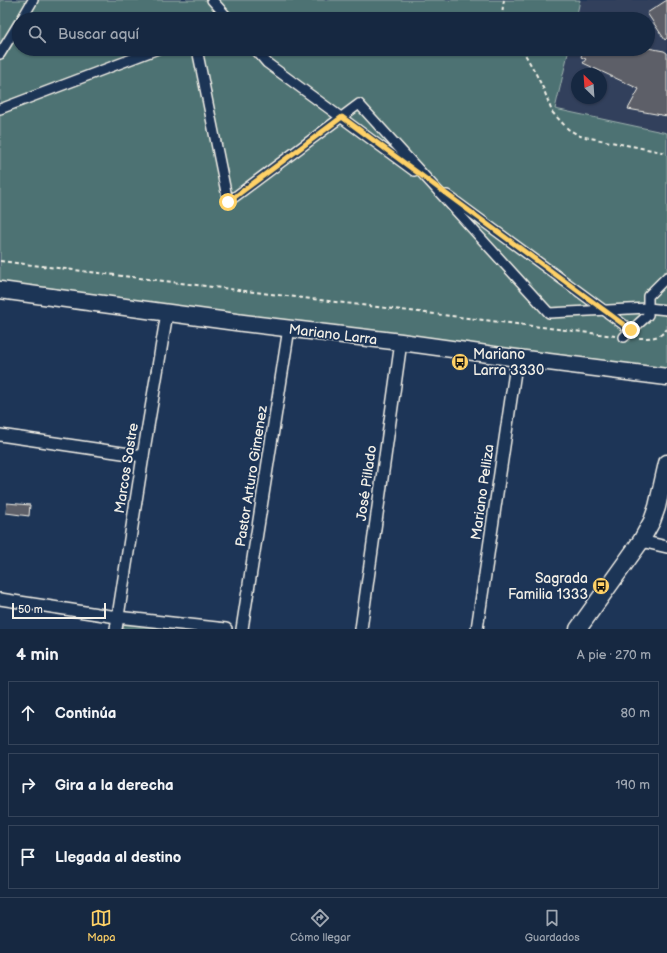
<!DOCTYPE html>
<html lang="es">
<meta charset="utf-8">
<style>
body{margin:0;font-family:"Balsamiq Sans",sans-serif;background:#1f3048;color:#f1f3f6}
.compass{position:absolute;left:571px;top:68px;width:36px;height:36px;border-radius:50%;background:#162841;box-shadow:0 1px 3px #0004;rotate:335deg}
.scale{position:absolute;left:12px;bottom:10px;width:94px;box-sizing:border-box;padding-left:4px;border:2px solid #f4f1e8;border-top:0;font-size:11px;line-height:14px;white-space:nowrap;color:#f4f1e8;-webkit-text-stroke:3px #1d3557;paint-order:stroke}
.stop{position:absolute;width:12px;height:12px;margin:-9px;border:3px solid #ffd166;border-radius:50%;background:#fff}
.stop.end{background:#ffd166;border-color:#fff;box-shadow:0 1px 4px #0008}
.list{margin:0;padding:0;list-style:none}
h2{display:flex;justify-content:space-between;align-items:center;height:52px;margin:0;padding:0 16px;font-size:17px}
h2 small{font-size:13px;font-weight:400;color:#9ea6b1}
.list li{display:grid;grid-template-columns:26px 1fr auto;gap:12px;align-items:center;box-sizing:border-box;height:64px;margin:0 8px 8px;padding:0 8px;border:1px solid #35445a;border-radius:0px}
.list b{display:block;font-size:15px;white-space:nowrap}
.list em{font-size:13px;font-style:normal;color:#9ea6b1}
.icon{flex:none;width:22px;height:22px;fill:none;stroke:currentColor;stroke-width:2;stroke-linecap:round;stroke-linejoin:round}
.map{position:relative;flex:none;width:667px;height:629px;overflow:hidden}
.search{position:absolute;background:#162841;box-shadow:0 1px 3px #0004;left:12px;right:12px;top:12px;height:44px;display:flex;align-items:center;gap:10px;box-sizing:border-box;padding:0 14px;border-radius:22px;color:#9ea6b1;font-size:15px}
.sheet{height:268px;background:#162841}
nav{display:flex;justify-content:space-around;align-items:center;box-sizing:border-box;height:56px;border-top:1px solid #35445a;background:#162841;font-size:11px;color:#9ea6b1}
nav a{display:grid;justify-items:center;gap:2px}
nav .on{color:#ffd166}
.map>svg:first-child{display:block}
.built{fill:#30415c;fill-rule:evenodd}
.green{fill:#4d7273;stroke:#a0b2ae}
.building{fill:#5d5e67;stroke:#f4f1e8}
.lines{fill:none;stroke-linecap:round;stroke-linejoin:round}
.pedestrian-casing{stroke:#f4f1e8;stroke-width:12}
.minor-casing{stroke:#f4f1e8;stroke-width:14}
.secondary-casing{stroke:#f4f1e8;stroke-width:19}
.path{stroke:#f4f1e8;stroke-width:2;stroke-dasharray:4 3;stroke-linecap:butt}
.pedestrian{stroke:#1d3557;stroke-width:9}
.minor{stroke:#1d3557;stroke-width:11}
.secondary{stroke:#1d3557;stroke-width:16}
.route{stroke:#ffd166;stroke-width:5}
.labels{text-anchor:middle;stroke-width:3.5;stroke-linejoin:round;paint-order:stroke}
.street-label{font-size:14px;fill:#f4f1e8;stroke:#1d3557}
.poi-label{font-size:14px;fill:#f4f1e8;stroke:#1d3557;text-anchor:start}
</style>
<div class="map">
<svg width="667" height="629" viewBox="0 0 667 629">
<rect width="100%" height="100%" fill="#1d3557"/>
<filter id="ink" filterUnits="userSpaceOnUse"><feTurbulence type="fractalNoise" baseFrequency=".025" numOctaves="2"/><feDisplacementMap in="SourceGraphic" scale="8" xChannelSelector="R" yChannelSelector="G"/><feConvolveMatrix kernelMatrix="1 2 1 2 8 2 1 2 1" color-interpolation-filters="sRGB"/></filter>
<g filter="url(#ink)">
<path class="built" d="M580,0h87v133l-112,-24 14,-60h79v-30h-72zM577,74h24v24h-24z"/>
<g class="green">
<path d="M0,0h580l-4,19h-557v30h550l-14,60 112,24v244l-667,-87z"/>
<path d="M124,621l51,8h-52z"/>
</g>
<g class="building">
<path d="M667,0v38l-2,2 -18,-27z"/>
<path d="M648,48l16,3 3,2v63l-39,-7 11,-20 -56,-26 3,-4 -5,-2 2,-8h30l3,1v-1h32z"/>
<path d="M7,503l23,2 -1,11 -23,-3z"/>
</g>
<g class="lines">
<defs>
<g id="pedestrian">
<path d="M212,0l17,19"/>
<path d="M22,19l11,-19"/>
<path d="M197,49l31,153 131,-98 190,209 99,-5 19,2"/>
<path d="M255,49l12,14 147,108"/>
<path d="M0,54l19,-31"/>
<path d="M0,109l158,-60"/>
<path d="M447,195l184,135"/>
<path d="M624,337l24,-22v-19l19,-19"/>
</g>
<g id="minor">
<path d="M0,435l143,21"/>
<path d="M641,541l26,6"/>
<path d="M0,599l117,18 109,12"/>
<path d="M116,629l27,-173 24,-143"/>
<path d="M242,629l47,-301"/>
<path d="M361,629l40,-287"/>
<path d="M477,629l40,-271"/>
</g>
<g id="secondary">
<path d="M0,290l243,33 158,19 116,16 150,19"/>
<path d="M578,629l63,-88 11,-20 5,-14 10,-44"/>
</g>
</defs>
<use href="#pedestrian" class="pedestrian-casing"/>
<use href="#minor" class="minor-casing"/>
<use href="#secondary" class="secondary-casing"/>
<g class="path">
<path d="M504,0c-1,6 -3,13 1,19"/>
<path d="M522,49l13,23 9,18 8,22 16,17 12,7 87,17"/>
<path d="M0,261l615,75"/>
<path d="M639,338c11,0 20,1 28,-9"/>
</g>
<use href="#pedestrian" class="pedestrian"/>
<use href="#minor" class="minor"/>
<use href="#secondary" class="secondary"/>
</g>
</g>
<g class="lines" filter="url(#ink)">
<path class="route" d="M228,202l114,-85 289,213"/>
</g>
<defs>
<symbol id="bus-disc" viewBox="-11 -11 22 22"><circle r="9.5" fill="#ffd166" stroke="#1d3557"/><path d="M-5-6H5V4H4V6H2V4H-2V6H-4V4H-5ZM-3.5-4V0h7V-4ZM-3.5 1.2v1.5H-2V1.2ZM2 1.2v1.5H3.5V1.2Z" fill="#111"/></symbol>
</defs>
<g fill-rule="evenodd">
<use href="#bus-disc" x="450" y="352" width="20" height="20"/>
<use href="#bus-disc" x="591" y="576" width="20" height="20"/>
</g>
<g class="labels">
<g class="street-label">
<text transform="translate(333 334) rotate(7)" y="5">Mariano Larra</text>
<text transform="translate(126 468) rotate(-81)" y="5">Marcos Sastre</text>
<text transform="translate(251 476) rotate(-81)" y="5">Pastor Arturo Gimenez</text>
<text transform="translate(366 483) rotate(-82)" y="5">José Pillado</text>
<text transform="translate(482 492) rotate(-82)" y="5">Mariano Pelliza</text>
</g>
<g class="poi-label">
<text x="473" y="359">Mariano<tspan x="473" dy="16">Larra 3330</tspan></text>
<text x="588" y="583" text-anchor="end">Sagrada<tspan x="588" dy="16">Familia 1333</tspan></text>
</g>
</g>
</svg>
<svg class="compass" viewBox="-18 -18 36 36"><path d="M0-13l5 13h-10z" fill="#e53935"/><path d="M0 13l5-13h-10z" fill="#9ea6b1"/></svg>
<div class="scale">50 m</div>
<div class="stop" style="left:228px;top:202px"></div>
<div class="stop end" style="left:631px;top:330px"></div>
<div class="search"><svg class="icon" aria-label="search" viewBox="0 0 24 24"><circle cx="10" cy="10" r="6"/><path d="M15 15l6 6"/></svg>Buscar aquí</div>
</div>
<section class="sheet">
<h2>4 min<small>A pie · 270 m</small></h2>
<ul class="list">
<li><svg class="icon" aria-label="ahead" viewBox="0 0 24 24"><path d="M12 20V5M6 11l6-6 6 6"/></svg><div><b>Continúa</b></div><em>80 m</em></li>
<li><svg class="icon" aria-label="right" viewBox="0 0 24 24"><path d="M7 20v-9h11M14 6l5 5-5 5"/></svg><div><b>Gira a la derecha</b></div><em>190 m</em></li>
<li><svg class="icon" aria-label="arrive" viewBox="0 0 24 24"><path d="M6 21V4h12l-3 4 3 4H6"/></svg><div><b>Llegada al destino</b></div></li>
</ul>
</section>
<nav>
<a class="on"><svg class="icon" aria-label="map" viewBox="0 0 24 24"><path d="M3 6l6-2 6 2 6-2v14l-6 2-6-2-6 2zM9 4v14M15 6v14"/></svg>Mapa</a>
<a><svg class="icon" aria-label="directions" viewBox="0 0 24 24"><path d="M12 3l9 9-9 9-9-9zM9 14v-3h6M13 9l2 2-2 2"/></svg>Cómo llegar</a>
<a><svg class="icon" aria-label="saved" viewBox="0 0 24 24"><path d="M7 4h10v16l-5-4-5 4z"/></svg>Guardados</a>
</nav>
